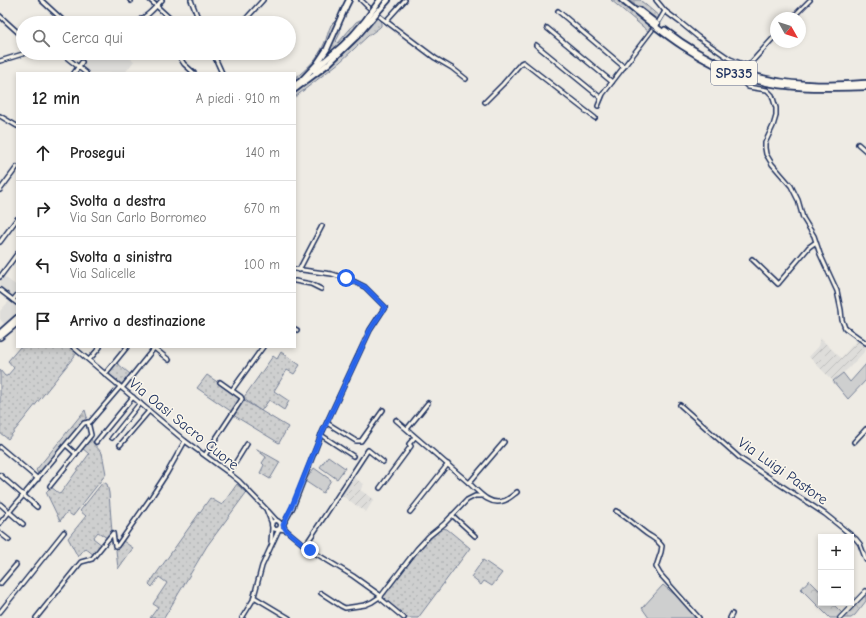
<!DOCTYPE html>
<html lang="it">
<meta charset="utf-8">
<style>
body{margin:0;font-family:"Comic Neue",sans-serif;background:#f6f6f6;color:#222}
.controls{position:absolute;right:12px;bottom:12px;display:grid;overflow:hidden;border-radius:0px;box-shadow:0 2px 6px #0003}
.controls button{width:36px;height:36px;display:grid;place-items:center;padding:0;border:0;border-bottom:1px solid #e0e0e0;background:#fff;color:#222;font:20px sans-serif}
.compass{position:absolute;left:770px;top:12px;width:36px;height:36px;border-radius:50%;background:#fff;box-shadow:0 2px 6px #0003;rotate:129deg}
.stop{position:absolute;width:12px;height:12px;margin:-9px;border:3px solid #2563eb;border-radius:50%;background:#fff}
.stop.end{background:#2563eb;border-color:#fff;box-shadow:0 1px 4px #0008}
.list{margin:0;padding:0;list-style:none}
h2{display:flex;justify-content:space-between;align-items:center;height:52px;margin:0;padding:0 16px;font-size:17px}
h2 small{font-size:13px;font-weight:400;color:#767676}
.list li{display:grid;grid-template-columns:26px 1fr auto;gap:12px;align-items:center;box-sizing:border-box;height:56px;padding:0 16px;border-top:1px solid #e0e0e0}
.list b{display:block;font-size:15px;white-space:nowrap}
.list p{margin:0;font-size:13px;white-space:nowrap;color:#767676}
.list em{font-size:13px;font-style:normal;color:#767676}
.icon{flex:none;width:22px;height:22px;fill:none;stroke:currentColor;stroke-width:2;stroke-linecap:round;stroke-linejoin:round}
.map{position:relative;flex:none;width:866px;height:618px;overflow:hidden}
.search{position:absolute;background:#fff;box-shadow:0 2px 6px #0003;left:16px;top:16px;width:280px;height:44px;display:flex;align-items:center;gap:10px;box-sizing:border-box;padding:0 14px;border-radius:22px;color:#767676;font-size:15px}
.panel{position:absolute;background:#fff;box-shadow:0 2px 6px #0003;left:16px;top:72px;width:280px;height:276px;border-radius:0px}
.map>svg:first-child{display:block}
.built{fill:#deddda}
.industrial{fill:url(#industrial-furrows)}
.grass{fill:url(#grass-dots);stroke:#747f96}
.forest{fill:url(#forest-firs);stroke:#747f96}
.park{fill:url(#park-crowns);stroke:#747f96}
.pitch{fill:#cecfcf;stroke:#747f96}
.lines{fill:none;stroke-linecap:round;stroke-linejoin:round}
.minor-casing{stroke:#1b2f5e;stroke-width:6}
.major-casing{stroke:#1b2f5e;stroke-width:6}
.highway-casing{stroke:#1b2f5e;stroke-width:8}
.minor{stroke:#fbf7ec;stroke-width:3}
.major{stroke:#fbf7ec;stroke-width:3.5}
.highway{stroke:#fbf7ec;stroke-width:4.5}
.highway-bridge-casing{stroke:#1b2f5e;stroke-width:8;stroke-linecap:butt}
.highway-bridge{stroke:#fbf7ec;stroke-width:4.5}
.route{stroke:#2563eb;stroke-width:5}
.labels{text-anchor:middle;stroke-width:3;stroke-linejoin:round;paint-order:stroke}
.shield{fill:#fbf7ec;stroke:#5e6b89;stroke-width:1}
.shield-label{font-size:14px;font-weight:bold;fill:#1b2f5e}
.street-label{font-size:15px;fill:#1b2f5e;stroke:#fbf7ec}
</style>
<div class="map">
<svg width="866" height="618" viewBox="0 0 866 618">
<defs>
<pattern id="industrial-furrows" width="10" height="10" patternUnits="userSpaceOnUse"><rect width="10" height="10" fill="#deddda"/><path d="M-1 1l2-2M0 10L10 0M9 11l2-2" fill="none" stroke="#bebebe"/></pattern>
<pattern id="grass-dots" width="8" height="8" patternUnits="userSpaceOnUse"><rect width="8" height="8" fill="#cecfcf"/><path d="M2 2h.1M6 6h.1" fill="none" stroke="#b0b2b4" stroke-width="1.8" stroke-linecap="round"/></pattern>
<pattern id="forest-firs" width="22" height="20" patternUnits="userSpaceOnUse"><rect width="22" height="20" fill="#cecfcf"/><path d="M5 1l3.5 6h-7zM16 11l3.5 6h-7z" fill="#b0b2b4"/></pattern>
<pattern id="park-crowns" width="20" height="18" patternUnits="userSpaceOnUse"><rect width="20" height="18" fill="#cecfcf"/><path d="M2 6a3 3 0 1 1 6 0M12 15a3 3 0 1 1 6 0" fill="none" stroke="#b0b2b4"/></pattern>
</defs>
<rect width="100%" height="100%" fill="#eeebe4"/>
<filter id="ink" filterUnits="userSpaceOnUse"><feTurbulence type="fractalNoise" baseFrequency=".025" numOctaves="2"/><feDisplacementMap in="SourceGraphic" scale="8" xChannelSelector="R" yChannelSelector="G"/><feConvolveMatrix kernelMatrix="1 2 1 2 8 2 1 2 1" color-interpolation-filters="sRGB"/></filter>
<g filter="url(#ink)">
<g class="built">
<path d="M86,53h37l11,8 -9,12h-48l4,-5 -1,-1 3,-5 -2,-2z"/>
<path d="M3,276l14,10v6l-5,6 -12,-9v-9z"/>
<path d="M11,299l6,5v11l-12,10 -5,-6v-8z"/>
</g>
<g class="industrial">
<path d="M820,338l21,20 16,-18 9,5v5l-18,19 -15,12 -24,-24 9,-11z"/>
<path d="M350,475l14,9 -4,6 14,9 -8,13 -28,-19z"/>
</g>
<g class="grass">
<path d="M611,0h7l35,28 -4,4z"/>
<path d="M629,0h11l20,17 -4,5z"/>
<path d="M378,17l3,3v6l-2,2 -11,8 -28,26 -45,35v-4c8,-8 18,-14 27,-21 20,-16 40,-35 56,-55z"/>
<path d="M360,20l3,1 -16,19 -31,28 24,-45c2,7 -1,13 -4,18l2,2 18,-21z"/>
<path d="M335,21h2l-15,34 -18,20 -9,7v-4c12,-9 23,-20 29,-34 3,-6 4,-13 7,-19z"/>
<path d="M20,347h50l7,6 -69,86 -8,-6v-63l5,6h2l7,-8 -6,-7z"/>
<path d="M281,352l19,13 -6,9 -7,-4 -13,21 15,10 -5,9 -15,-10 -8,11 -17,-12v-2l29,-41 4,3z"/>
<path d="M117,363l13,11 -8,10 -14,-11z"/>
<path d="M207,375l34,23 -9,14 -35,-24z"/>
<path d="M243,400l45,27 -9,16 -46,-28z"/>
<path d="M90,437l3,6 9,10 4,21 -33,42 -6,-4 -7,9 -14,-29 5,-5 9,7 29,-40 -7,-6z"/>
<path d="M257,449l23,13 -10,17 -10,-6 4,-8 -2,-2 4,-6 -9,-7z"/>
<path d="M103,482l4,2 2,9 3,39 -5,6 -9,-6 -5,6 9,7 -8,10 -9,-7 -7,9 -10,-19 18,-22 -6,-5z"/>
<path d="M237,484l9,9 -39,53 -43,72h-14l8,-11 -5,-3 14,-21 -8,-6 -7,10 -3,-3 61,-86 12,7z"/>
<path d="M442,528l5,1 23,19 -52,70h-12l-24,-21 27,-35 15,-17z"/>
<path d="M123,541l10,7 -15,21 -2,-19z"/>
<path d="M483,560l19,13 -10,13 -8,-5 -3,4 -10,-8z"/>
</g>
<path class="forest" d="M85,410l2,7 -48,59 -3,-6z"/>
<g class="park">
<path d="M809,580l12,12v11h11l10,10 -5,5h-7l-29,-29z"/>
<path d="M866,593v8l-11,14 -4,3h-9z"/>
</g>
<g class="pitch">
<path d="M866,364v16l-18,19 -15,-18 10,-8 7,9z"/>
<path d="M328,456l17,12 -8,11 -17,-12z"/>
<path d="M314,468l17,12 -8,13 -18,-12z"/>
<path d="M663,585l16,13 13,14 4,6h-47l-7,-10z"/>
</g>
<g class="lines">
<defs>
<g id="minor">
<path d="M41,0l25,23"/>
<path d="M130,0l1,1"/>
<path d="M150,0l25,23"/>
<path d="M191,0l9,23"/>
<path d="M361,0l6,6 16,13 52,39 17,10 14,11"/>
<path d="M656,0l9,11 16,12 17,14 32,22 15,6h4"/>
<path d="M558,11l66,56"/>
<path d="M0,16l23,21"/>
<path d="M142,18l4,1 7,4"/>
<path d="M792,18l18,-18"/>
<path d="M386,21l19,-21"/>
<path d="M659,21l6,-10"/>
<path d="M133,23c11,-3 21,-14 29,-23"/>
<path d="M242,23l21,-23h-1"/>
<path d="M547,28l65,54"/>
<path d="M536,45l65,53"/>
<path d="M59,53l7,4 20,16"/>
<path d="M177,53l7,11 10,9"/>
<path d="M213,53l9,20"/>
<path d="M0,61l26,-8"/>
<path d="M749,65l27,-30"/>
<path d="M74,73l8,-11"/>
<path d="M745,81v3l3,3 19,3 5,5 4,13v8l-3,10 -8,17v5l1,6 6,10 19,22 7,14 5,18 11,18 6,18 17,37 4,19 1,10 3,8 21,15"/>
<path d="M485,102l18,-18 18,-21 2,-1 72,56"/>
<path d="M598,106l5,-12 49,-64"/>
<path d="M0,116l17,10"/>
<path d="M858,144l8,7"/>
<path d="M0,190l17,-23"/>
<path d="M0,242l17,-23"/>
<path d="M752,259l26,25 31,-37 7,-5"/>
<path d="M299,270l23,-44"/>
<path d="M0,277l17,-23"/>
<path d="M295,281l16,3 10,5"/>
<path d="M0,290l17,13"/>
<path d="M13,300l4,-5"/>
<path d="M295,329l2,1"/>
<path d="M73,347l112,94 44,32 10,8 27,28 6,15"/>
<path d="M153,347l16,13"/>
<path d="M89,360l11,-13"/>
<path d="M105,374l22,-27"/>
<path d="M122,388l33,-41"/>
<path d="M232,390l31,-43"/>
<path d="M680,405l61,54 84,55 31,25 4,5 6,16"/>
<path d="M396,420l73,63c9,8 20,23 34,18 5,-1 10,-6 14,-9"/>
<path d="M327,423l29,18h5l22,-31"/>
<path d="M407,429l21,-26"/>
<path d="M321,435l32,21"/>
<path d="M112,438l28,-35"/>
<path d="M96,442l37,-45"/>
<path d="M854,442l12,-13"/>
<path d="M66,445l10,9"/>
<path d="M120,445l29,-34"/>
<path d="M0,447l38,32"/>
<path d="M205,455l37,-56 -1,-2 -21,-15"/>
<path d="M229,473l18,-29"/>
<path d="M0,475l37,32"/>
<path d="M469,483l35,-41"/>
<path d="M50,486l41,-51 -3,-13"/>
<path d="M380,488l31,-42 -2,-2 6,-7"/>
<path d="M0,504l23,20"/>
<path d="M268,511l9,10"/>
<path d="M616,511c11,6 20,15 31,23 6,4 10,5 15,12l-1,6 -5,15 4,7 39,44"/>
<path d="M410,512l38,-48"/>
<path d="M452,515l23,21"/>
<circle cx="276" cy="525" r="4.5"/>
<path d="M0,523l84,-100 6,-1 30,-35"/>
<path d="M280,523l3,2 3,5 24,20 43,26 28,20v3l23,19"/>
<path d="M283,525l10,-18 28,-72 49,-105 15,-23 -20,-20 -14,-7 -19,-6 -37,-5"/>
<path d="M0,533l9,7"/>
<path d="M271,542l1,-14"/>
<path d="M305,546l63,-96 15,12"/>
<path d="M0,584l16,-19"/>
<path d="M321,593l20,13 4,2 20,-3 7,-3 9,-6 36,-47 12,-13 15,-12 23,-24 8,-4h6"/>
<path d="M254,597l35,21"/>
<path d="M0,612l64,-80"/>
<path d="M36,618l45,-56 11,-3 21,-26 2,13h2l35,-50 15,-23 18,-32"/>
<path d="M242,618l11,-18 9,-34 17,-37 7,1"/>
<path d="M730,618l2,-4"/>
</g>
<path id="major" d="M840,618l26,-27"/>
<g id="highway">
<path d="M622,0c38,31 78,64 126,78 38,12 78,10 118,9"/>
<path d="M379,10l9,-10"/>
<path d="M639,10l18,14"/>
<path d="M665,30c42,33 86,51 140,54 20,2 41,0 61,-1"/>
<path d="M314,70l28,-24 12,-12"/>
<path d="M302,80l15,-16 10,-15 19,-43 3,-6"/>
<path d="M295,85l9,-6"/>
<path d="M295,89l33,-25 29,-28"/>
<path d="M0,333l17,-15"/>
<path d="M0,337l17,-14"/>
</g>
</defs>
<use href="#minor" class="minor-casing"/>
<use href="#major" class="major-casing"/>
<use href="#highway" class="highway-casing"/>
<use href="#minor" class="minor"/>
<use href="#major" class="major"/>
<use href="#highway" class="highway"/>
<defs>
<g id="highway-bridge">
<path d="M354,34l11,-13 15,-21"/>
<path d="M357,36l22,-26"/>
</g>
</defs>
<use href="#highway-bridge" class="highway-bridge-casing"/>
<use href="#highway-bridge" class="highway-bridge"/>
</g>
</g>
<g class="lines" filter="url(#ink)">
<path class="route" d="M310,550l-24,-20 -3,-5 9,-19 29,-71 49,-105 15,-23 -20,-20 -19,-9"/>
</g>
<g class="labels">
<rect class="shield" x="711" y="61" width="46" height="24" rx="3"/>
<g class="shield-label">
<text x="734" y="78">SP335</text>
</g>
<g class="street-label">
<text transform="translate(184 424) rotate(39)" y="5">Via Oasi Sacro Cuore</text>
<text transform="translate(783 471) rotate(35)" y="5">Via Luigi Pastore</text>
</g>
</g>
</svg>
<div class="controls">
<button>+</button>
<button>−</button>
</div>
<svg class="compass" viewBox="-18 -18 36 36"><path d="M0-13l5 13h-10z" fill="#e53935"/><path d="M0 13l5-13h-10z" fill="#767676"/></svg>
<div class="stop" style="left:346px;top:278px"></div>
<div class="stop end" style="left:310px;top:550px"></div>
<div class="search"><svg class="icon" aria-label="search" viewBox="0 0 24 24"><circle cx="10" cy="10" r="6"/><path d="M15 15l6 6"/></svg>Cerca qui</div>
<section class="panel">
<h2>12 min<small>A piedi · 910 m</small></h2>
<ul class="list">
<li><svg class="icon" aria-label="ahead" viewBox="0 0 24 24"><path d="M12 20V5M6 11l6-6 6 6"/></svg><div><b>Prosegui</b></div><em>140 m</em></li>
<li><svg class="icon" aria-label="right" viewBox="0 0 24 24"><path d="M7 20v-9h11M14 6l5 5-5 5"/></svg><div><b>Svolta a destra</b><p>Via San Carlo Borromeo</p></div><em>670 m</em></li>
<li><svg class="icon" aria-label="left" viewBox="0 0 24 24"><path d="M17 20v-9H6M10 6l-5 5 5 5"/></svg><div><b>Svolta a sinistra</b><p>Via Salicelle</p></div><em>100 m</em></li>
<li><svg class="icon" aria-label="arrive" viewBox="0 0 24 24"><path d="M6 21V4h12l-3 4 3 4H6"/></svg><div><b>Arrivo a destinazione</b></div></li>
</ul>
</section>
</div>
